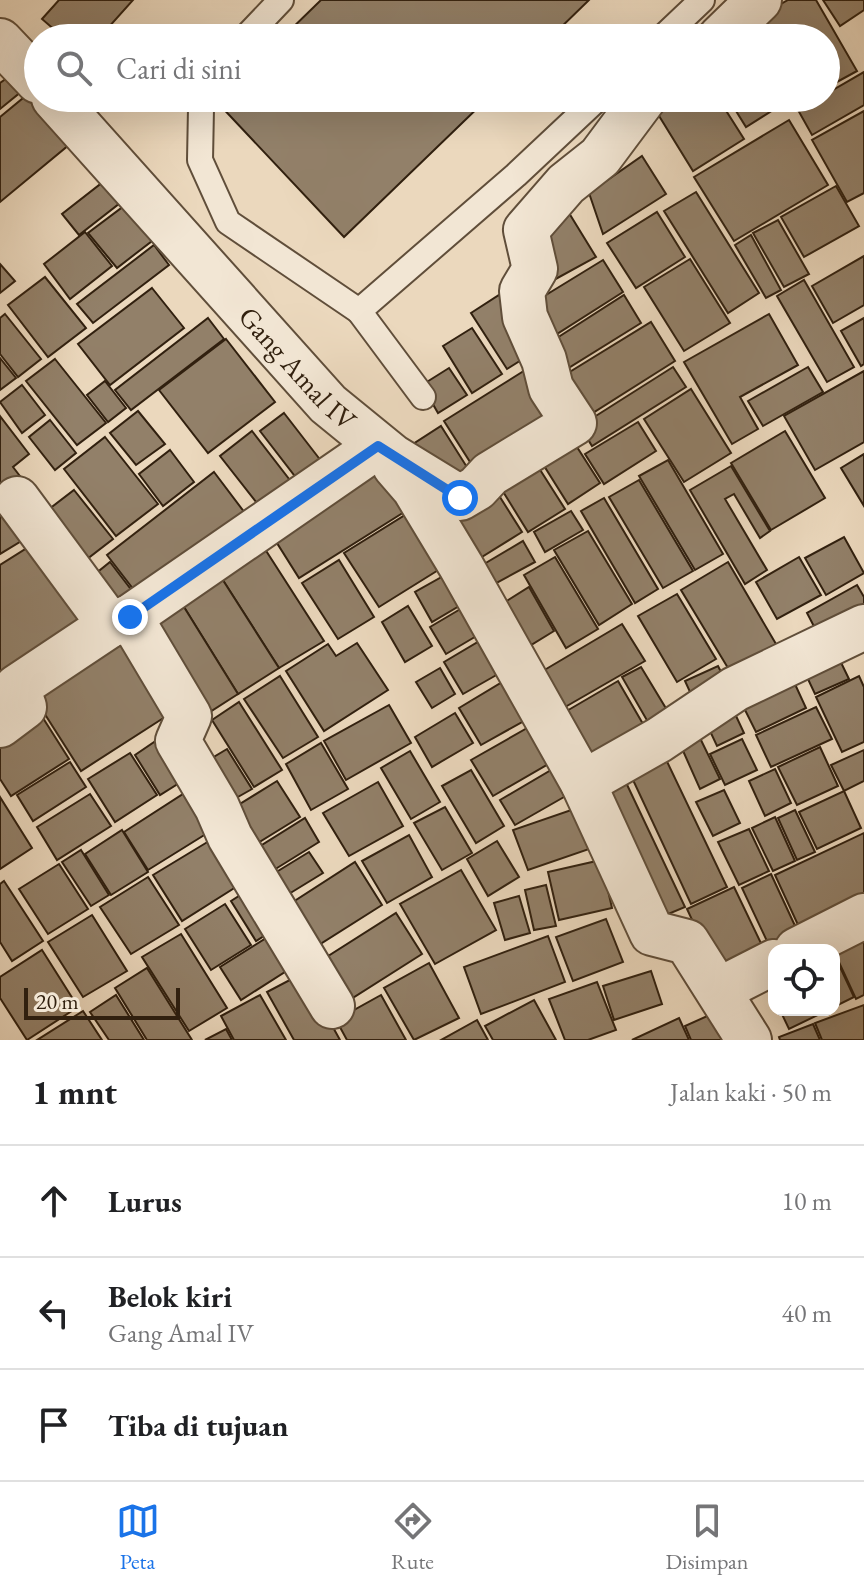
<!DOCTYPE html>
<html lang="id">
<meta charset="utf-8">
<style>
body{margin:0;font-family:"EB Garamond",serif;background:#f6f6f6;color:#202124}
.controls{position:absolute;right:24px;bottom:24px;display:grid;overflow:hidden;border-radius:16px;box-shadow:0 8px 32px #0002}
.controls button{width:72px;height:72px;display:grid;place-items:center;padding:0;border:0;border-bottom:2px solid #e0e0e0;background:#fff;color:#202124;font:40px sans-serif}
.scale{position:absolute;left:24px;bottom:20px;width:156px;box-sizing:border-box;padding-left:8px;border:4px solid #31200f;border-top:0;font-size:22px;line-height:28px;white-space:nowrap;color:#31200f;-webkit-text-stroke:6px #f2e6d4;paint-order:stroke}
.stop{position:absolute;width:24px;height:24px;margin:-18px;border:6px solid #1a73e8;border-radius:50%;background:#fff}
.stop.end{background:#1a73e8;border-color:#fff;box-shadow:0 2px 8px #0008}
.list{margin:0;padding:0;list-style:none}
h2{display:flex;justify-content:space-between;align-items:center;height:104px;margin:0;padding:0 32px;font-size:34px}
h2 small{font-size:26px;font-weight:400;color:#757577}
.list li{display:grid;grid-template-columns:52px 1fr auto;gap:24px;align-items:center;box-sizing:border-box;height:112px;padding:0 32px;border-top:2px solid #e0e0e0}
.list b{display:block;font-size:30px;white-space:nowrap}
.list p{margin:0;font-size:26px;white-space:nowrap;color:#757577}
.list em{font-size:26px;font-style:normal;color:#757577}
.icon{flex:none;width:44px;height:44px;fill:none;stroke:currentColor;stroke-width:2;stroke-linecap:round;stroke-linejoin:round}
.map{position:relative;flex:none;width:864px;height:1040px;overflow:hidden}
.search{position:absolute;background:#fff;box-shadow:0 8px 32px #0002;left:24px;right:24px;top:24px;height:88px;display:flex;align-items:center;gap:20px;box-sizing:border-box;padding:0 28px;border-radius:44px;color:#757577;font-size:30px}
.sheet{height:440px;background:#fff}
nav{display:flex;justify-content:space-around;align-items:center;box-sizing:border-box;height:112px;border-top:2px solid #e0e0e0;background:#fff;font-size:22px;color:#757577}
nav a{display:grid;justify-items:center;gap:4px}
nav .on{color:#1a73e8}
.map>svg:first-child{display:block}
.building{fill:#928069;stroke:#31200f;stroke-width:2}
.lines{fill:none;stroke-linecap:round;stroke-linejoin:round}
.service-casing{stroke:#604e3a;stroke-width:28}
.minor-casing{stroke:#604e3a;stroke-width:48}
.service{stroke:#f2e6d4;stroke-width:24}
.minor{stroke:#f2e6d4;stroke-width:44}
.route{stroke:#1a73e8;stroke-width:10}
.labels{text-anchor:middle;stroke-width:6;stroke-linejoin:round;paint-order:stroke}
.street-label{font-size:28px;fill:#31200f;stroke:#f2e6d4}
</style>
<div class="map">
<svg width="864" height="1040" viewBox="0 0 864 1040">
<rect width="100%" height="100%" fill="#ebd8bd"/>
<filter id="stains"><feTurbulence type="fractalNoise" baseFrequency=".0025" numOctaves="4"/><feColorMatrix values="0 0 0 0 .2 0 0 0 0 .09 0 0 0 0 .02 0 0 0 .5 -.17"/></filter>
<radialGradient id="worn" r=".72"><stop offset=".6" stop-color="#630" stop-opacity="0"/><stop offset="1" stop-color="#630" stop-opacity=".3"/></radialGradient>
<g class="building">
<path d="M59,0h74l-34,38h-35l-22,-19z"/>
<path d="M321,0h268l-39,38h-268z"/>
<path d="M788,0h28l41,71 -31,17v-50h-60l-12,-19z"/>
<path d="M823,0h41v10l-24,16z"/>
<path d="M864,72v33l-52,30 -14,-25 28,-12v-4z"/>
<path d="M10,76l12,15 -22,18v-26z"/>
<path d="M28,94l42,50 -70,58v-85z"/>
<path d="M219,98h269l-144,139 -128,-136z"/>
<path d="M648,98h70l26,41 -51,32z"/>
<path d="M728,98h45l5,9 -32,20z"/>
<path d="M864,111v82l-17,9 -35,-62z"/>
<path d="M789,120l39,65 -94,56 -40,-64z"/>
<path d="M642,156l24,38 -63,40 -14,-41z"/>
<path d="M103,182l17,21 -41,32 -17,-21z"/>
<path d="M836,186l23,40 -55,31 -23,-40z"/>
<path d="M696,192l63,101 -31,20 -64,-102z"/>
<path d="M124,206l28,35 -35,27 -29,-35z"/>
<path d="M657,212l28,45 -49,31 -29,-45z"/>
<path d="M569,213l27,44 -44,24 -16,-41z"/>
<path d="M778,220l31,54 -25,13 -31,-54z"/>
<path d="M85,232l27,34 -42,33 -26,-35z"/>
<path d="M751,235l30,55 -15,8 -31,-53z"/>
<path d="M154,245l15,20 -76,58 -16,-19z"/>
<path d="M864,256v49l-31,18 -21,-37z"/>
<path d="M690,259l40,64 -46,28 -40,-64z"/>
<path d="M603,260l20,32 -74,47 -21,-33z"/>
<path d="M0,264l15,17 -15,12z"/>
<path d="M45,277l41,51 -38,29 -40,-52z"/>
<path d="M804,280l50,87 -27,15 -50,-86z"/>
<path d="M152,288l32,40 -74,57 -32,-41z"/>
<path d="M499,295l35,57 -27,17 -36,-56z"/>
<path d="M624,295l17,28 -79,49 -16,-27z"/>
<path d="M5,314l36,45 -23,18 -18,-23v-36z"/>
<path d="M769,314l29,51 -58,32 18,32 -26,15 -48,-82z"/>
<path d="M208,318l16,21 -93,71 -16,-20z"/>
<path d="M864,318v46l-3,2 -20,-35z"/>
<path d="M651,322l24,39 -95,60 -25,-40z"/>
<path d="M472,328l30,46 -30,19 -29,-47z"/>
<path d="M226,339l49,63 -67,51 -49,-63z"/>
<path d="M0,358l16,20 -16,12z"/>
<path d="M55,359l51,64 -29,22 -51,-64z"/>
<path d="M530,367l35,54 -86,55 -35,-55z"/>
<path d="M673,367l13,20 -94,59 -12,-20z"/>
<path d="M808,367l15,25 -60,34 -15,-25z"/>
<path d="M449,368l18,27 -29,18 -16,-28z"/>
<path d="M864,371v71l-49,28 -31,-54z"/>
<path d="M105,381l21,27 -18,14 -21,-27z"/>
<path d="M22,385l23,30 -23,18 -22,-31z"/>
<path d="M691,389l40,64 -47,29 -40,-63z"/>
<path d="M138,411l27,33 -29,21 -26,-32z"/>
<path d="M284,413l41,53 -24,18 -41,-53z"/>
<path d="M0,416l29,38 -16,13 13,17 -26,5z"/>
<path d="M50,420l26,33 -21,17 -26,-33z"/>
<path d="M638,422l18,29 -52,33 -19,-30z"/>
<path d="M441,426l36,57 -81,-28z"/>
<path d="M252,431l44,57 -32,24 -44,-56z"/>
<path d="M785,431l40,67 -54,32 -40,-67z"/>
<path d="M568,433l32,50 -32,21 -32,-51z"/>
<path d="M105,437l53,67 -42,32 -52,-67z"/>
<path d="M170,450l24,32 -31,24 -24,-32z"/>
<path d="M530,454l35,55 -37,23 -34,-55z"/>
<path d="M864,454v52l-23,-38z"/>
<path d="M375,455l34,54 -110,69 -34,-54z"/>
<path d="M668,460l55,94 -28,16 -56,-94z"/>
<path d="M731,466l39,65 -10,7 -26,-44 -9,5 42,71 -22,14 -55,-94z"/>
<path d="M214,472l37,49 -107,82 -37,-48z"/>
<path d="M639,480l54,91 -30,17 -54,-91z"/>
<path d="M493,486l29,46 -53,33 -30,-46z"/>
<path d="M74,490l39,49 -35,27 -38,-50z"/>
<path d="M604,498l54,91 -23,14 -54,-92z"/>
<path d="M421,505l35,54 -77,48 -35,-54z"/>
<path d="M9,508l19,29 -28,17v-41z"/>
<path d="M571,511l12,19 -38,22 -11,-20z"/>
<path d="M588,531l44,73 -33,21 -45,-75z"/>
<path d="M844,537l20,36 -38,22 -21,-37z"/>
<path d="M523,541l12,21 -44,24 -12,-19z"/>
<path d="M35,543l49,78 -84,53v-109z"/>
<path d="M263,546l61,95 -45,27 -60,-94z"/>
<path d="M555,557l43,72 -32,19 -42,-73z"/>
<path d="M799,557l22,38 -44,24 -21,-37z"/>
<path d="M339,560l35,57 -36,22 -36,-56z"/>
<path d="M110,562l26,34 -21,16 -26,-33z"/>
<path d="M728,562l55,94 -46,27 -56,-93z"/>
<path d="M454,570l17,29 -39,23 -17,-30z"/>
<path d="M219,574l60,94 -41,26 -59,-95z"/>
<path d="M857,585l7,12v13l-45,26 -12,-23z"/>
<path d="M529,587l25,44 -23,14 -26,-43z"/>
<path d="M677,594l39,65 -39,23 -39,-66z"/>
<path d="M179,599l59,95 -36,23 -60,-94z"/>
<path d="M474,601l16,27 -44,26 -16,-27z"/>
<path d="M408,606l24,40 -27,16 -23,-40z"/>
<path d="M127,624l52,84 -98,63 -54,-85z"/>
<path d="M622,624l23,37 -92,53 -22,-36z"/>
<path d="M488,636l19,33 -44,25 -19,-32z"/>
<path d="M357,643l31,47 -64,41 -38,-60 42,-27 8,12z"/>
<path d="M832,644l17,35 -34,15 -16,-34z"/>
<path d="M718,666l12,24 -34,15 -11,-24z"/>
<path d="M641,667l35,58 -20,11 -34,-59z"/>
<path d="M440,668l15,26 -23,14 -16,-26z"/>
<path d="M788,669l18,39 -50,24 -20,-40z"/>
<path d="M280,676l38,61 -35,21 -39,-59z"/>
<path d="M859,676l5,11v55l-22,10 -26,-55z"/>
<path d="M509,678l22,39 -50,28 -22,-37z"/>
<path d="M618,681l32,55 -64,38 -33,-55z"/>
<path d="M729,701l15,32 -27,13 -15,-32z"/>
<path d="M239,702l43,68 -28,17 -42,-67z"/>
<path d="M389,705l22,38 -65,37 -22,-39z"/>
<path d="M36,707l33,52 -58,37 -11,-17v-49z"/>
<path d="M816,707l16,32 -61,28 -15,-32z"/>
<path d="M455,713l18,30 -41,24 -17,-30z"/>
<path d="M543,719l21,36 -71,41 -22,-36z"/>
<path d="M166,734l26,41 -32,20 -25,-40z"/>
<path d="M699,736l21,43 -20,10 -20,-45z"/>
<path d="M742,739l15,31 -32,15 -15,-31z"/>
<path d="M321,743l27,46 -37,21 -25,-46z"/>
<path d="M820,747l18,39 -41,19 -19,-38z"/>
<path d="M227,749l25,40 -30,17 -25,-39z"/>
<path d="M661,749l66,138 -36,17 -65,-139z"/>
<path d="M864,750v31l-20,10 -13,-26z"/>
<path d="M410,751l30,51 -29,17 -30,-51z"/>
<path d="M130,753l27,42 -42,27 -27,-43z"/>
<path d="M70,762l16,25 -53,34 -16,-26z"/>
<path d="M563,763l15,26 -63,36 -15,-25z"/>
<path d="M775,769l16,34 -26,13 -16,-35z"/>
<path d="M471,770l33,56 -28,17 -34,-57z"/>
<path d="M621,772l64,135 -31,13 -63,-134z"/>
<path d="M277,781l23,36 -55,34 -23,-36z"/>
<path d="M378,782l25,44 -54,30 -26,-43z"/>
<path d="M197,785l25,39 -74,46 -24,-38z"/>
<path d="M724,790l16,33 -27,13 -17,-34z"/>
<path d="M844,791l17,37 -44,21 -18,-37z"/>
<path d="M90,794l21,32 -54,34 -20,-33z"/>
<path d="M0,797l32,51 -32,21z"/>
<path d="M445,807l27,46 -30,17 -28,-47z"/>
<path d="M580,807l15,40 -67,23 -15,-40z"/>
<path d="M795,810l20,42 -18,8 -19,-42z"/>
<path d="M775,817l20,44 -22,10 -21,-43z"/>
<path d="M305,818l14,24 -50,31 -15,-23z"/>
<path d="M749,829l20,42 -30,14 -21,-43z"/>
<path d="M122,830l26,42 -37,23 -26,-41z"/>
<path d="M864,833v77l-60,28 -29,-63z"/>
<path d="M219,835l28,45 -65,41 -29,-46z"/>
<path d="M409,835l23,42 -45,26 -25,-42z"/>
<path d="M497,841l22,36 -31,19 -21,-37z"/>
<path d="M81,850l28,45 -18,11 -29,-44z"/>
<path d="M309,852l14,21 -44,27 -14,-21z"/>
<path d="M601,860l11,48 -53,12 -11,-48z"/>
<path d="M355,862l27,43 -76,48 -27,-42z"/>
<path d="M59,864l29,45 -40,25 -29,-45z"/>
<path d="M461,870l35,60 -61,34 -35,-60z"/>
<path d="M771,874l32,69 -29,13 -32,-68z"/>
<path d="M148,877l31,48 -48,29 -31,-47z"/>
<path d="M4,881l39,60 -31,20 -12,-19v-58z"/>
<path d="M546,885l10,41 -22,4 -9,-40z"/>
<path d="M253,887l25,40 -22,14 -25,-40z"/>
<path d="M734,887l36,75 -48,22 -35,-75z"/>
<path d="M519,896l11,37 -25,7 -11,-37z"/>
<path d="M225,904l26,41 -40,25 -26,-41z"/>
<path d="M396,913l26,41 -82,52 -26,-41z"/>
<path d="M92,915l35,56 -44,26 -35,-55z"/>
<path d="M606,919l17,43 -50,19 -17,-44z"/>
<path d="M279,930l20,33 -58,37 -21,-33z"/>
<path d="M859,931l5,10v54l-8,4 -25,-54z"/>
<path d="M181,934l46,74 -38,23 -47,-74z"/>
<path d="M548,936l17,46 -84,32 -17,-47z"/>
<path d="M42,950l36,57 -51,33 -27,-42v-21z"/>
<path d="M834,954l20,43 -20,10z"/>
<path d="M429,963l30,55 -45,22 -30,-52z"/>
<path d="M147,968l45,72h-45l-32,-52z"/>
<path d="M651,971l11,33 -48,16 -11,-34z"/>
<path d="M303,973l37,67h-46l-27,-48z"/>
<path d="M597,982l19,48 -28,10h-23l-16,-41z"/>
<path d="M116,995l28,45h-35l-19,-28z"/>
<path d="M260,995l26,45h-52l-13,-24z"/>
<path d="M381,995l25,45h-59l-11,-20z"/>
<path d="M534,1000l22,40h-63l-8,-14z"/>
<path d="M864,1005v35h-42l-7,-17z"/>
<path d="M723,1009l13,31h-45l-6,-14z"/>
<path d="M780,1010h48l-39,19z"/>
<path d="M83,1011l19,29h-65z"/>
<path d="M679,1018l10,22h-57z"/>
<path d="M477,1020l11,20h-47z"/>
<path d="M813,1024l7,16h-40l-1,-3z"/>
<path d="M226,1029l6,11h-27z"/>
</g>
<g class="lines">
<defs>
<g id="service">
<path d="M245,38l36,-38"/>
<path d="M662,38l40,-38"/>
<path d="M206,98l-5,10 -1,52 28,62 131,89 157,-136 82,-77"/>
<path d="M359,311l64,86"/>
</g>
<g id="minor">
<path d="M720,38l39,-38"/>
<path d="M0,41l38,40"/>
<path id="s1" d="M54,98l274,306 65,53 67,41 17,-10 13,-14 84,-51 -23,-35 -7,-28 -19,-43 -3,-26 13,-22 -9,-39 40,-46 34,-27 44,-59"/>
<path d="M395,466l19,22 47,78 122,217 69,150 35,9 62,98"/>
<path d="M130,617l59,99 -11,25 39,66 13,30 102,169"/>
<path d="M110,625l20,-8 248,-171"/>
<path d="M0,725l24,-18 -7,-20 93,-62 -93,-126"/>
<path d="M583,783l76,-43 76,-51 129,-62"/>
<path d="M797,950l67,-34"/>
<path d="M719,990l55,-28"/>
</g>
</defs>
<use href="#service" class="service-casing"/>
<use href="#minor" class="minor-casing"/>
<use href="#service" class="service"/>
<use href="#minor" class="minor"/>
</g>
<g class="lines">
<path class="route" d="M130,617l248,-171 82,52"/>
</g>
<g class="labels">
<g class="street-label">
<text dy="10" stroke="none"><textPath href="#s1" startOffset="364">Gang Amal IV</textPath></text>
</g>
</g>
<rect width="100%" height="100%" filter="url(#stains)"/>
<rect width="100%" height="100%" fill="url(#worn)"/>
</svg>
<div class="controls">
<button><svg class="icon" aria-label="locate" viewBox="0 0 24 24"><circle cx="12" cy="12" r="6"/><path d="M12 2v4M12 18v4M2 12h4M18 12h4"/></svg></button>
</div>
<div class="scale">20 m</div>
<div class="stop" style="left:460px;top:498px"></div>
<div class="stop end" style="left:130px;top:617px"></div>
<div class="search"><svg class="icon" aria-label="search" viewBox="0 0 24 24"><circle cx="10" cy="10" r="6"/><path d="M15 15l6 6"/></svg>Cari di sini</div>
</div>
<section class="sheet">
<h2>1 mnt<small>Jalan kaki · 50 m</small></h2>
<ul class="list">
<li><svg class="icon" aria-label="ahead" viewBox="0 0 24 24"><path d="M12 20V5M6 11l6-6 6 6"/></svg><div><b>Lurus</b></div><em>10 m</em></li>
<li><svg class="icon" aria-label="left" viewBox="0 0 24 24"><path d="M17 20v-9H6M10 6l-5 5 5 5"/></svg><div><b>Belok kiri</b><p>Gang Amal IV</p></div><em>40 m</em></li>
<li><svg class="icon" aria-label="arrive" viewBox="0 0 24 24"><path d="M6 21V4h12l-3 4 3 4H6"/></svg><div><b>Tiba di tujuan</b></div></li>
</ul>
</section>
<nav>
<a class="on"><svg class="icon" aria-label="map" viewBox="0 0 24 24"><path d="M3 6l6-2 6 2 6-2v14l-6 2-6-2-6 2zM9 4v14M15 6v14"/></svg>Peta</a>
<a><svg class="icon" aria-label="directions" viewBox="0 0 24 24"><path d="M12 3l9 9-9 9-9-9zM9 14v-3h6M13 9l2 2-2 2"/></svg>Rute</a>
<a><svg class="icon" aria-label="saved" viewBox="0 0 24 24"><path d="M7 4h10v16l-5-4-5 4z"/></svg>Disimpan</a>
</nav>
